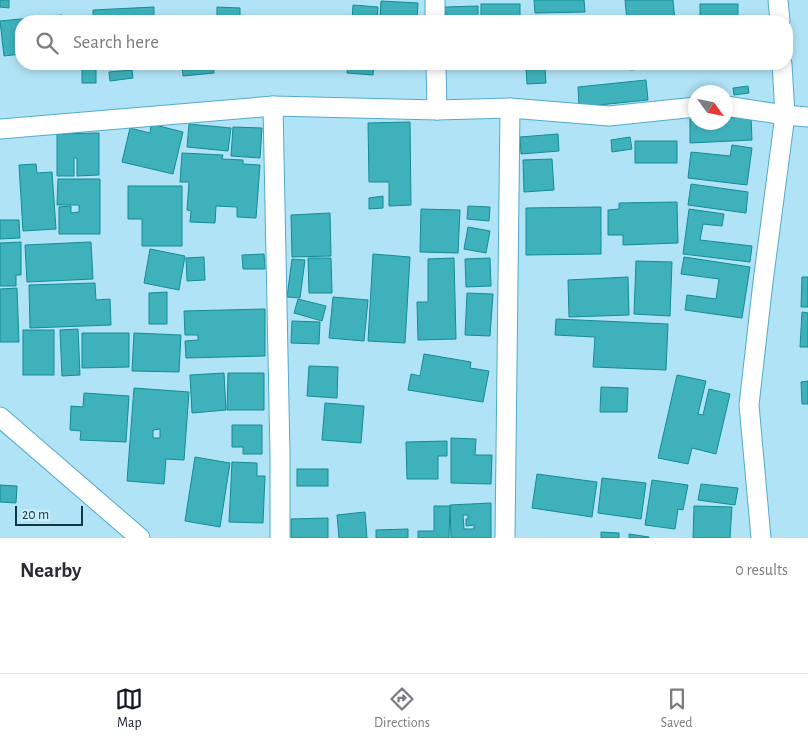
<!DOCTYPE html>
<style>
body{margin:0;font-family:"Alegreya Sans",sans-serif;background:#f7f7f7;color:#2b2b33}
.compass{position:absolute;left:688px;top:85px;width:45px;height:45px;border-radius:50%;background:#fff;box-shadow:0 2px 8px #0003;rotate:123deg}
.scale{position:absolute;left:15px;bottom:12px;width:68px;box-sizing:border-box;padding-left:5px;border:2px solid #113744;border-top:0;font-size:14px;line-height:18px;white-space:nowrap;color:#113744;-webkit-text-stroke:4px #ccedfa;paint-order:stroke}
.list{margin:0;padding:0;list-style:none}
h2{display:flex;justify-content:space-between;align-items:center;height:65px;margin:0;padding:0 20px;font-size:21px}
h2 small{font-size:16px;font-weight:400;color:#7c7c81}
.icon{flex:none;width:28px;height:28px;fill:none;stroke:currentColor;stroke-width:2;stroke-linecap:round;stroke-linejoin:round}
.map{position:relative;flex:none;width:808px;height:538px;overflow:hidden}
.search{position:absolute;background:#fff;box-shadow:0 2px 8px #0003;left:15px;right:15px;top:15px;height:55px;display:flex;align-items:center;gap:12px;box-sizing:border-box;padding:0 18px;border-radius:20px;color:#7c7c81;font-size:19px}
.sheet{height:135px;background:#fff}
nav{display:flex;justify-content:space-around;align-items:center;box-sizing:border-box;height:70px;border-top:1px solid #e1e1e2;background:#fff;font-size:14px;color:#7c7c81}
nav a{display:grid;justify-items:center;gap:2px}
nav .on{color:#111827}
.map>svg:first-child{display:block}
.building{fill:#3eb1bb;stroke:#138c95;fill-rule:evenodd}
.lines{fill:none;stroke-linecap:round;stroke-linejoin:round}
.minor-casing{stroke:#52abca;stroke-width:21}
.minor{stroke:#fff;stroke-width:19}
</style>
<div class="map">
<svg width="808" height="538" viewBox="0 0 808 538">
<rect width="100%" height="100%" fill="#b1e3f6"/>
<g class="building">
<path d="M0,0h9v8l-9,-1z"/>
<path d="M534,0h50l1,12 -50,1z"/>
<path d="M625,0h48l2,21h-48z"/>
<path d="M381,1l37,2 -1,16 -37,-3z"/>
<rect x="481" y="4" width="39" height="17"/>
<rect x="700" y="4" width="38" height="16"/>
<path d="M353,5l25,2 -1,14h-25z"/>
<path d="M478,6v15h-32l-1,-14z"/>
<path d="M154,7v14h-61v-11z"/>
<path d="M217,7l23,1v13h-23z"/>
<path d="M62,15l1,6h-42v33l-17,2 -4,-35z"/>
<rect x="82" y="64" width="14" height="19"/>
<path d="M182,64h31l1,9 -31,3z"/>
<path d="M348,64h26l-1,11 -26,-2z"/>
<path d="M392,64h29l-1,5 -28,-2z"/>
<path d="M630,64h48v2l-48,4z"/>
<path d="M691,64h27v5l-27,-1z"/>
<path d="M545,68l1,15 -19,1 -1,-15z"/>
<path d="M132,70l1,8 -23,3 -1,-9z"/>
<path d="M646,80l2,20 -69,7 -1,-20z"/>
<path d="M748,86l1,7 -15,2 -1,-7z"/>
<path d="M751,116l1,24 -62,3v-24h6v3h30v-4z"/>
<path d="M410,122l1,83 -22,1v-24h-20l-1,-59z"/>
<path d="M151,124l32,8 -10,42 -51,-12 8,-34 20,5z"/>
<path d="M189,124l42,4 -3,23 -41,-4z"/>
<path d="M233,127l29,1 -2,30 -29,-2z"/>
<path d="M99,133v42l-22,1v-18h-3v18h-17v-42z"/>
<path d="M558,134l1,17 -38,3 -1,-17z"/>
<path d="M630,137l2,12 -20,3 -1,-12z"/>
<rect x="635" y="141" width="42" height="22"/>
<path d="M732,145l20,3 -5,37 -59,-7 3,-26 39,4z"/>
<path d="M182,153l41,2 -1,4 21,1v4l17,1 -4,53 -19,-1v-10l-21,-1 -1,17 -25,-1 1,-11 -4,-1 2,-28h-9z"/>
<path d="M552,159l2,31 -30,2 -1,-32z"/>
<path d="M36,164l1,9 15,-1 4,57 -33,2 -4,-66z"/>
<path d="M58,179h42v55h-41v-27l12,-1v7l8,-1v-7h-22z"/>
<path d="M691,184l57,8 -2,21 -58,-8z"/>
<path d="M128,186h54v60h-40v-27h-14z"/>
<path d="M383,196v12l-14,1v-11z"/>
<path d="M677,202l1,41 -55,2v-10h-15v-25l11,-1v-6z"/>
<path d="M468,206l22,1 -1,14 -22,-2z"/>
<path d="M601,207v47l-75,1v-47z"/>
<path d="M421,209l39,1 -2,43 -38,-1z"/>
<path d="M689,209l35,5 -2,12 -19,-2 -3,16 52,6 -2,16 -67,-8z"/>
<path d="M330,213l1,43 -39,1 -1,-42z"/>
<path d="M0,220h19l1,18 -20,1z"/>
<path d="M468,227l22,4 -4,22 -22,-4z"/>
<path d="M21,242v33h-5v11h-16v-43z"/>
<path d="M91,242l2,37 -66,3 -2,-37z"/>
<path d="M150,249l35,7 -6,34 -35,-7z"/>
<path d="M264,254l1,15h-22l-1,-14z"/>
<path d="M373,254l37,3 -5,86 -37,-2z"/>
<path d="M204,257l1,23 -18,1 -1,-23z"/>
<path d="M684,257l66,10 -8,51 -57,-8 2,-15 29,4 3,-20 -38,-5z"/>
<path d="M308,258h23l1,35h-23z"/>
<path d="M454,258l2,81 -38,1 -1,-38h11v-43z"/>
<path d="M490,258l1,28 -25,1 -1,-28z"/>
<path d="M292,259l13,1 -5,38 -13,-1z"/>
<path d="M636,261l36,1 -2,54 -36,-2z"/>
<path d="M628,277l1,38 -60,2 -1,-37z"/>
<path d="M802,277h6v30h-7z"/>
<path d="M95,283l1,17 14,-1 1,26 -81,3 -1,-43z"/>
<path d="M17,288l2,54h-19v-53z"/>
<path d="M167,292v32h-18v-31z"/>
<path d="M467,293l26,1 -3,42 -25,-1z"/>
<path d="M333,297l35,3 -4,41 -35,-3z"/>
<path d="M298,299l28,7 -4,15 -28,-8z"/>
<path d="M265,309v47l-79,2 -1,-17 13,-1v-5h-13l-1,-24z"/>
<path d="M802,312l6,1v34h-8z"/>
<path d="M556,319l112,5 -2,46 -73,-3 2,-30 -40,-2z"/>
<path d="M292,321l28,1 -1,22 -28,-1z"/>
<path d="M78,329l2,46 -18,1 -2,-46z"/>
<rect x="23" y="330" width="31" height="45"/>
<path d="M82,333h47v34l-47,1z"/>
<path d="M134,333l47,2 -2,37 -47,-1z"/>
<path d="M424,354l47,8 -1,6 19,3 -6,31 -75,-12 3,-16 9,2z"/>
<path d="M309,366l29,1 -1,31 -30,-2z"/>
<path d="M224,373l2,37 -34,3 -2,-38z"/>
<path d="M228,373h36v37h-37z"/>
<path d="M677,375l29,6 -8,33 5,1 6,-26 21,5 -14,60 -24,-6 -4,16 -30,-6z"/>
<path d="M808,381v23h-6l-1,-22z"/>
<path d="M601,387l27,1 -1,24h-27z"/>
<path d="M134,388l55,4 -5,68 -18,-1 -2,25 -37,-3zM160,429v9h-7v-8z"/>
<path d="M84,393l45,3 -3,46 -46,-2 1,-9 -11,-1 1,-24 12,1z"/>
<path d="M325,403l39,3 -3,37 -39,-3z"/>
<path d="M232,425h30v29h-19v-7h-11z"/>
<path d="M451,438l25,1 -1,16h17l-1,29 -40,-1z"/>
<path d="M447,441v15h-9v23h-31l-1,-37z"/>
<path d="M195,457l35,6 -10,64 -35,-6z"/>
<path d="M232,462l25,1v13h8l-2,47 -34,-1z"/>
<rect x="297" y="469" width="31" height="17"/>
<path d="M537,474l60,8 -5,35 -60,-9z"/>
<path d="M602,478l44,5 -5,36 -43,-6z"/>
<path d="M652,480l36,5 -5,25 -5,-1 -3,20 -30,-4z"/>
<path d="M701,484l37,4 -3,17 -37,-5z"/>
<path d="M0,485l17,1 -1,17 -16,-1z"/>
<path d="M491,503v35h-40l-1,-33zM463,515h5v4h-2v7l8,-1v4h-10z"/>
<path d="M434,506h16l-1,32h-31v-7h16z"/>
<path d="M694,506l38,1 -2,31h-37z"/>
<path d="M365,512l2,26h-28l-2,-23z"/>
<path d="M328,518v20h-37v-19z"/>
<path d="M408,529v9h-32v-8z"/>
<path d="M601,532l18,1v5h-18z"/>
<path d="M629,534l20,3v1h-20z"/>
</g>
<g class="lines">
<defs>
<g id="minor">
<path d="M435,0v21"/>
<path d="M778,0l2,21"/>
<path d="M436,64l1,46"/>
<path d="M273,106l7,348v84"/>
<path d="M726,106l59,9 23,2"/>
<path d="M0,129l273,-23 164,4 73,-2 99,8 87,-9"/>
<path d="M0,417l140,121"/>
<path d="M505,538l5,-430"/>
<path d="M761,538l-12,-133 14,-123 22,-167 -3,-51"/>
</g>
</defs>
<use href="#minor" class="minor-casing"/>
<use href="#minor" class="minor"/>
</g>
</svg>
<svg class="compass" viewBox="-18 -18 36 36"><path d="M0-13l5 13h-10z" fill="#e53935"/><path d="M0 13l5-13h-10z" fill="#7c7c81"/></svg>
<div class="scale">20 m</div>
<div class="search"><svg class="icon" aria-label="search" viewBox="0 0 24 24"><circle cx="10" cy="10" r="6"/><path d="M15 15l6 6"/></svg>Search here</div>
</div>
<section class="sheet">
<h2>Nearby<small>0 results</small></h2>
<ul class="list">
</ul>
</section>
<nav>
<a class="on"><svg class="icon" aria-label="map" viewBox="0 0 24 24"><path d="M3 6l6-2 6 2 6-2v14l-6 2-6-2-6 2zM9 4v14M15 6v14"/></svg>Map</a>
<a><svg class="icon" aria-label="directions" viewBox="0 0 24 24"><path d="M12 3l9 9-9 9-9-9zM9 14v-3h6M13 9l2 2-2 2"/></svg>Directions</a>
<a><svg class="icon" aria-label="saved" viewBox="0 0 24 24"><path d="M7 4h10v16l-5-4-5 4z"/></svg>Saved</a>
</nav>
